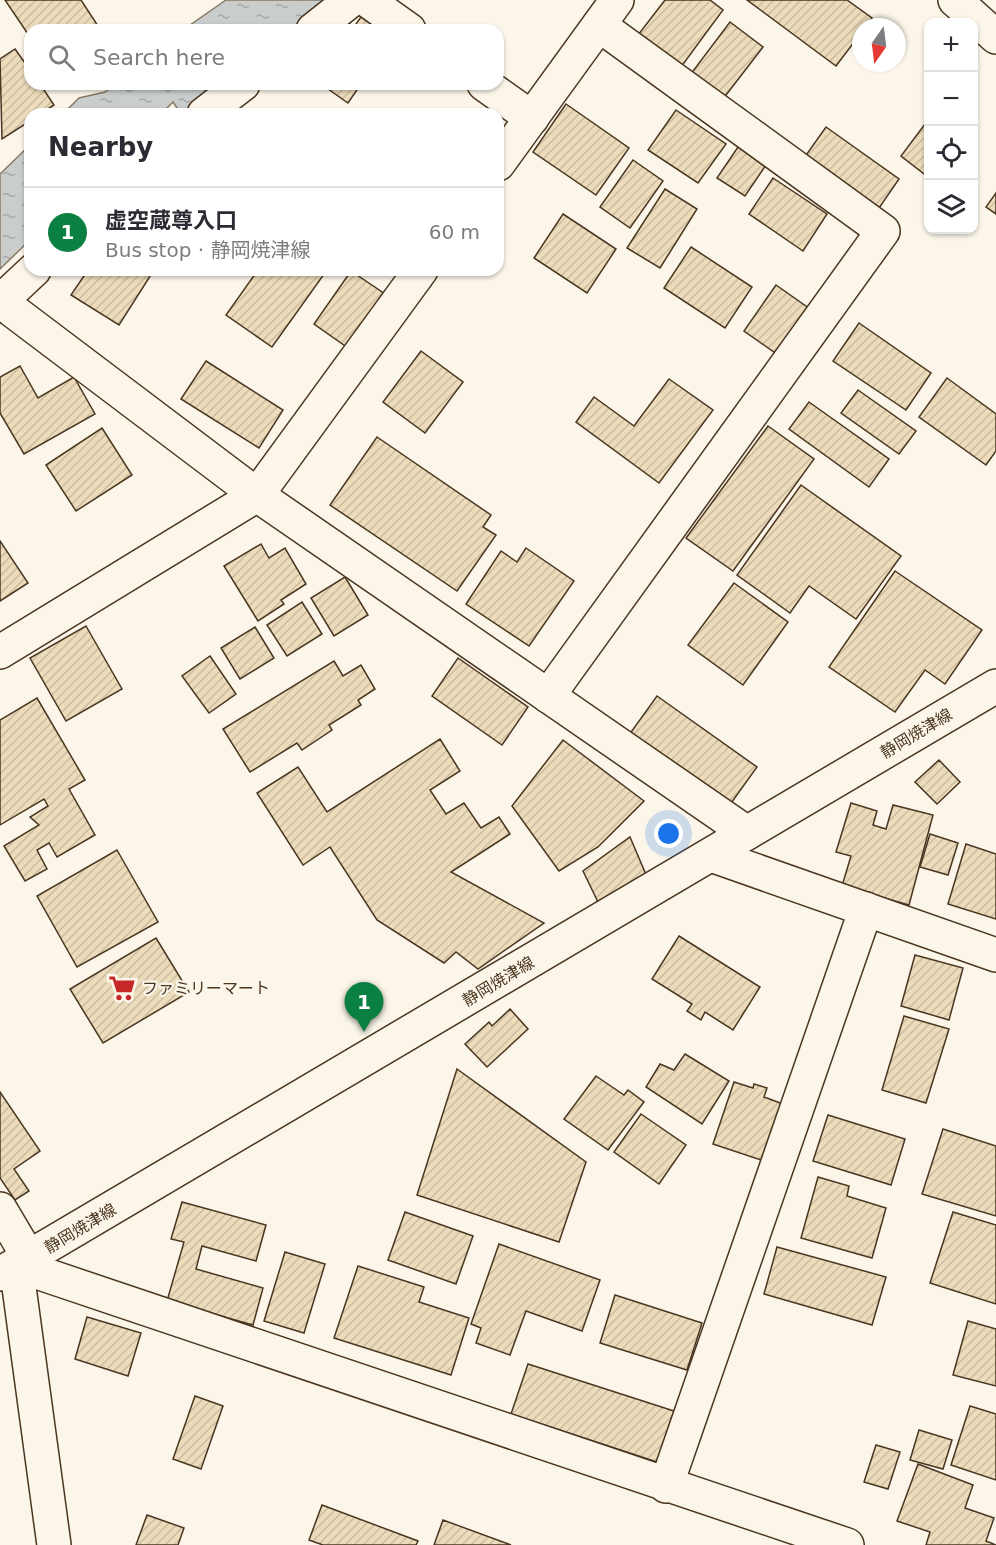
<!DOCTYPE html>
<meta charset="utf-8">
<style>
body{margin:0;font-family:"DejaVu Sans","Noto Sans JP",sans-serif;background:#f2f2f3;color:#2b2b33}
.controls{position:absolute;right:18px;top:18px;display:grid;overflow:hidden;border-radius:12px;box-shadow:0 2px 4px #0004}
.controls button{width:54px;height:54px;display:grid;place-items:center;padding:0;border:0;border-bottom:2px solid #e1e1e2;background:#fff;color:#2b2b33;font:30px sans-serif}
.compass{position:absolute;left:852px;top:18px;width:54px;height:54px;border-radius:50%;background:#fff;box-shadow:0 2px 4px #0004;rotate:194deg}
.you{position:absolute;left:669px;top:834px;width:21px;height:21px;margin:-15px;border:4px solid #fff;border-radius:50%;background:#1a73e8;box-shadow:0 0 0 9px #1a73e833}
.badge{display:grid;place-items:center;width:39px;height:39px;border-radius:50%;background:#0b8043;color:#fff;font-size:20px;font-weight:700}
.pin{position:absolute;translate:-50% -50px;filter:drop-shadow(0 2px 3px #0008)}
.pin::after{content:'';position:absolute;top:32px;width:21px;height:18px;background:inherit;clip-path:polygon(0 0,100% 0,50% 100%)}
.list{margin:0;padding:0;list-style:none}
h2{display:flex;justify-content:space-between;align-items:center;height:78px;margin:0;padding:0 24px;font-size:26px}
h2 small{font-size:20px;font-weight:400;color:#7c7c81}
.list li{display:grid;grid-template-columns:39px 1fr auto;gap:18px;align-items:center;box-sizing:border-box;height:90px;padding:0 24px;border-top:2px solid #e1e1e2}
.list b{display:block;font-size:22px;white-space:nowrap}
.list p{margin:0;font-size:20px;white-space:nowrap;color:#7c7c81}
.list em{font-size:20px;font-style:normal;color:#7c7c81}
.icon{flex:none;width:33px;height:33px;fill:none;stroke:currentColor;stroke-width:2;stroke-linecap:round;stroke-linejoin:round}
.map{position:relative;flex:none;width:996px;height:1545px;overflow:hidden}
.search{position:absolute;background:#fff;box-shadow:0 2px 4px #0004;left:24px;top:24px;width:480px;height:66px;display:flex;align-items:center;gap:15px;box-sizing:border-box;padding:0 21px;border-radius:18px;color:#7c7c81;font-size:22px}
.panel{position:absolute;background:#fff;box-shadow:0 2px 4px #0004;left:24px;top:108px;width:480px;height:168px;border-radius:18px}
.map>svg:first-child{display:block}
.water{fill:url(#water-ripples);stroke:#887966;stroke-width:1.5}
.building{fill:url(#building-hatch);stroke:#4a3520;stroke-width:1.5}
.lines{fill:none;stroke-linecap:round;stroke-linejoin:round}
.minor-casing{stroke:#4a3520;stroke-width:36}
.tertiary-casing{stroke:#4a3520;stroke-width:36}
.secondary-casing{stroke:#4a3520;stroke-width:36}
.minor{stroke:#fbf6e9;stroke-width:33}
.tertiary{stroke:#fbf6e9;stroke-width:33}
.secondary{stroke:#fbf6e9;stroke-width:33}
.labels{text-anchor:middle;stroke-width:4.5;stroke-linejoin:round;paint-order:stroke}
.street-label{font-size:16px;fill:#4a3520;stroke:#fbf6e9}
.poi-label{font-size:16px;fill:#4a3520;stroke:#fbf6e9;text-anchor:start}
</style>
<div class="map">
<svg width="996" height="1545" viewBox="0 0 996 1545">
<defs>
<pattern id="water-ripples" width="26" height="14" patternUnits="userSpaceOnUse" patternTransform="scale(1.5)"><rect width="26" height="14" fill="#c9cecd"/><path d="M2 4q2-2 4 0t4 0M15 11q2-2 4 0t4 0" fill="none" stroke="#a5a8a6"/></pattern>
<pattern id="building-hatch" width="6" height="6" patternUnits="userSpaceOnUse" patternTransform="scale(1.5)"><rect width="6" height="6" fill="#ecdcbc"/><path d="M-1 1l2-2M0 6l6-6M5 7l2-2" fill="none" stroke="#ccbda1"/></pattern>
</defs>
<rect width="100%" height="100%" fill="#fbf6e9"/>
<g class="water">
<path d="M226,0h103l-39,30h-107z"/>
<path d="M115,84h104l-38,30 -8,-12 -12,12h-98l16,-16 26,-6z"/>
<path d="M30,145v95l-30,29v-95z"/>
</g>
<g class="building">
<path d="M5,0h76l17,26 -6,4h-62v7z"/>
<path d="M665,0h45l13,10 -42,57 -43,-32z"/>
<path d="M747,0h100l25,18 -6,9h-5v6l-25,33z"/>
<path d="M361,17l18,13h-39l6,-9 8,6z"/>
<path d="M730,22l33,25 -40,52 -33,-24z"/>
<path d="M15,49l15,21v14h10l14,21 -14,9h-10v7l-28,18 -2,-80z"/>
<path d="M321,84h40l-13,19z"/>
<path d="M566,104l63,44 -33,47 -63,-43z"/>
<path d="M676,110l50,34 -28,39 -50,-33z"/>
<path d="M928,120v57l-27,-21z"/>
<path d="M826,127l73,52 -22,32 -73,-53z"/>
<path d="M738,147l28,18 -21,31 -28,-18z"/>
<path d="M633,160l30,21 -33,47 -30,-21z"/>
<path d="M773,178l54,36 -24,37 -54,-37z"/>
<path d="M665,189l32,20 -37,59 -33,-20z"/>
<path d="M996,193v21l-10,-7z"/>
<path d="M563,214l53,35 -29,44 -53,-35z"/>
<path d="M691,247l61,40 -27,41 -61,-40z"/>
<path d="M88,270h66l-35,55 -48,-30z"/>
<path d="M258,270h69l-55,77 -46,-32z"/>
<path d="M351,271l37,25 -37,54 -37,-26z"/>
<path d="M776,285l34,24 -32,46 -34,-24z"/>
<path d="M859,323l72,50 -25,37 -73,-49z"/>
<path d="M421,351l42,31 -38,51 -42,-31z"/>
<path d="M206,361l77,49 -24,38 -78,-49z"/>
<path d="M20,366l18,32 36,-21 21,37 -71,40 -24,-41v-36z"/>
<path d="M947,378l49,36v37l-10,14 -67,-48z"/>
<path d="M669,379l44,31 -54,73 -83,-61 18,-25 40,29z"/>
<path d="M858,390l58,41 -17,23 -58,-41z"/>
<path d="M809,402l80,57 -20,28 -80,-58z"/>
<path d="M768,426l46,33 -81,112 -47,-33z"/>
<path d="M102,428l30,47 -56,36 -30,-46z"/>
<path d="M377,437l114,78 -8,12 13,8 -39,56 -127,-86z"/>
<path d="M801,485l100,71 -45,63 -47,-33 -19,27 -53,-38z"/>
<path d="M0,541l28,42 -28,18z"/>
<path d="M261,544l8,14 16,-10 21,36 -25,16 3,4 -26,17 -34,-55z"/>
<path d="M526,548l48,33 -45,65 -63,-42 35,-53 16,11z"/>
<path d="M895,571l87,59 -37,54 -20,-14 -30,42 -66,-45z"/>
<path d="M345,577l23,38 -34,21 -23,-38z"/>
<path d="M734,583l54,39 -45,63 -55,-40z"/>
<path d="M302,602l20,32 -35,22 -20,-31z"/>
<path d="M86,626l36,63 -56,32 -36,-63z"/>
<path d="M255,627l19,31 -34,21 -19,-31z"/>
<path d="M210,656l26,38 -27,19 -27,-37z"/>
<path d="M458,658l70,49 -26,38 -70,-49z"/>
<path d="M334,661l9,15 18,-11 14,24 -17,11 3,5 -32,20 3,5 -30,20 -5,-7 -47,29 -27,-43z"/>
<path d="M657,696l100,71 -28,39 -100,-71z"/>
<path d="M37,698l48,82 -16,9 26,46 -38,22 -8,-14 -12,7 10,19 -22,12 -21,-35 35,-21 -9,-8 18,-11 -4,-7 -44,26v-105z"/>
<path d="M440,739l20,32 -30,19 16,24 18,-11 17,25 18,-11 11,17 -59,38 93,51 -66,46 -22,-17 -12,11 -67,-43 -47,-73 -27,18 -46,-72 41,-26 29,45z"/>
<path d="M563,740l81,61 -46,46 -39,24 -47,-65z"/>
<path d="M939,760l21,22 -23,22 -22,-22z"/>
<path d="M851,803l26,8 -4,14 13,4 7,-24 40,10 -24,90 -67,-19 9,-30 -15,-4z"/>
<path d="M930,834l28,9 -10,32 -28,-8z"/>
<path d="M630,837l17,40 -49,25 -15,-31z"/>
<path d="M966,844l30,10v65l-48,-15z"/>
<path d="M117,850l41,72 -81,45 -40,-71z"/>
<path d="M679,936l81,51 -27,43 -28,-18 -4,8 -14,-9 5,-7 -40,-25z"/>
<path d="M156,938l33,54 -86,51 -33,-54z"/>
<path d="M915,955l48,13 -14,52 -48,-14z"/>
<path d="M510,1009l18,20 -41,38 -22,-23 24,-22 3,4z"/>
<path d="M904,1016l45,13 -23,74 -44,-13z"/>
<path d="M685,1054l44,27 -27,43 -56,-37 14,-23 14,6z"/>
<path d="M457,1069l129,93 -27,80 -142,-47z"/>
<path d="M596,1076l28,19 4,-5 16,12 -36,48 -44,-31z"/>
<path d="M734,1082l19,6 1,-4 13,4 -3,9 19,7 -19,57 -51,-17z"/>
<path d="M0,1092l40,59 -26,18 15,22 -14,9 -15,-22z"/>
<path d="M641,1114l45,31 -27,39 -45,-32z"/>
<path d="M828,1115l77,24 -14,46 -78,-24z"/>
<path d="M943,1129l53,17v70l-74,-22z"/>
<path d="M818,1177l31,9 -2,10 39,12 -14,50 -71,-20z"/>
<path d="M182,1202l84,23 -10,36 -54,-15 -6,23 67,19 -10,37 -86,-24 17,-59 -13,-3z"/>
<path d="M405,1212l68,24 -17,48 -68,-24z"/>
<path d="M953,1212l43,13v79l-66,-21z"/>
<path d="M499,1244l101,36 -18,51 -56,-20 -16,44 -34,-12 5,-15 -10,-4z"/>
<path d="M777,1247l109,30 -14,48 -108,-31z"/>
<path d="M285,1252l40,12 -21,69 -40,-12z"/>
<path d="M358,1266l66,21 -5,15 50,16 -18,57 -117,-37z"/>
<path d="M615,1295l87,28 -15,47 -87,-27z"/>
<path d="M87,1317l54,16 -13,43 -53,-17z"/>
<path d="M968,1321l28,8v57l-43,-11z"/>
<path d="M528,1364l146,47 -17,51 -146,-48z"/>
<path d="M195,1396l28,10 -22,63 -28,-10z"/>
<path d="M970,1406l26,8v66l-45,-15z"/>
<path d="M919,1430l33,10 -9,29 -33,-9z"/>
<path d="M876,1445l24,7 -12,37 -24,-7z"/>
<path d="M918,1464l55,21 -8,23 29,10 -8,23 10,4h-70l4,-13 -33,-11z"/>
<path d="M322,1505l96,36 -2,4h-93l-14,-5z"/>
<path d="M147,1515l37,13 -6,17h-42z"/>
<path d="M443,1520l68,25h-77z"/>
</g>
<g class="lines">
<defs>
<g id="minor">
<path d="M367,0l42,30"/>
<path d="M955,0l41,37"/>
<path d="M313,30l38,-30"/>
<path d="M484,84l48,34"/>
<path d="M204,114l39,-30"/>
<path d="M498,164l119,-164"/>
<path d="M0,297l12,13 245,185 490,338"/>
<path d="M0,302l34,-32"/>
<path d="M0,652l257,-157 164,-225"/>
<path d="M548,696l335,-465 -284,-206"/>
<path d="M711,855l285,100"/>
<path d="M0,1209l29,49"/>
<path d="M16,1265l831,280"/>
<path d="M666,1486l200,-577"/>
</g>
<path id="tertiary" d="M16,1265l38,280"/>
<path id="secondary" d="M0,1274l996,-588"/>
</defs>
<use href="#minor" class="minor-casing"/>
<use href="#tertiary" class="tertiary-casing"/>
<use href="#secondary" class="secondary-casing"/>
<use href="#minor" class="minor"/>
<use href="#tertiary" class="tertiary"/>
<use href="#secondary" class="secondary"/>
</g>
<defs>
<symbol id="supermarket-bare" viewBox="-9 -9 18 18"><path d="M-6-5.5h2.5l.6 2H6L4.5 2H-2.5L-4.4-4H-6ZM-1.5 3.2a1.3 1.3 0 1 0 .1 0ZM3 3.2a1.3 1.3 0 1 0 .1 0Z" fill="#c62828" stroke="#fbf6e9" stroke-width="2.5" paint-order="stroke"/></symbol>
</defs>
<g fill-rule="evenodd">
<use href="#supermarket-bare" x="103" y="969" width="38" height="38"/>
</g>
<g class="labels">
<g class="street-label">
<text transform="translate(916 733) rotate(-31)" y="6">静岡焼津線</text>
<text transform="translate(498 981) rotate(-31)" y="6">静岡焼津線</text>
<text transform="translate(80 1228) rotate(-31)" y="6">静岡焼津線</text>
</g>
<g class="poi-label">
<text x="142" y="994">ファミリーマート</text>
</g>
</g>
</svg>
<div class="controls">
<button>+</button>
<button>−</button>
<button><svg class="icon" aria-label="locate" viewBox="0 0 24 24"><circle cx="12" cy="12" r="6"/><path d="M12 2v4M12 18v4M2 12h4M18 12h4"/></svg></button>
<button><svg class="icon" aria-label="layers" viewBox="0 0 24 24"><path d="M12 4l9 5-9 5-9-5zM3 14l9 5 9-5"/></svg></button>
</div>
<svg class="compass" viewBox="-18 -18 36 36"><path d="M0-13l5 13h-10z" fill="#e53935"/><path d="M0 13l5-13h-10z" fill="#7c7c81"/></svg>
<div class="you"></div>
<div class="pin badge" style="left:364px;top:1032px">1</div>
<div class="search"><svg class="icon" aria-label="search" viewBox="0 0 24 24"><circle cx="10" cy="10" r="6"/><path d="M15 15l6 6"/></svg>Search here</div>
<section class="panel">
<h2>Nearby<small></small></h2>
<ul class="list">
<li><span class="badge">1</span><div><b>虚空蔵尊入口</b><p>Bus stop · 静岡焼津線</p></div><em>60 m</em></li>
</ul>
</section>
</div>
